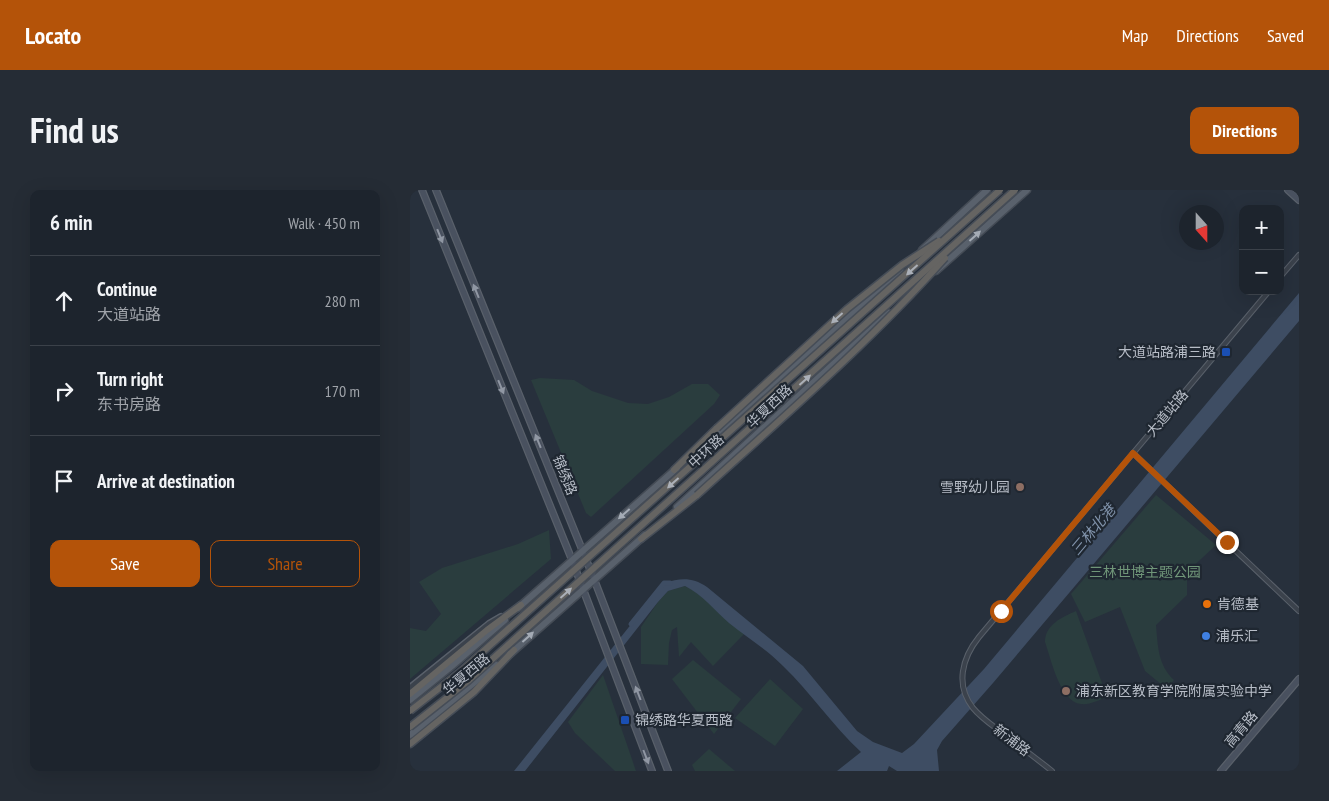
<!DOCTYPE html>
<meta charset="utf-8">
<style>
body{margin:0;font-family:"PT Sans Narrow","Noto Sans SC",sans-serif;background:#252c35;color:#f1f3f6}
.controls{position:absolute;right:15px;top:15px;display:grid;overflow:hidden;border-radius:10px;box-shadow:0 5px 20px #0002}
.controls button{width:45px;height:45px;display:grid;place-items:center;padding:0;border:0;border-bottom:1px solid #3b4149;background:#1d242d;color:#f1f3f6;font:25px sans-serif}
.compass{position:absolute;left:769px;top:15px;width:45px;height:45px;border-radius:50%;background:#1d242d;box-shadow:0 5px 20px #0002;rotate:159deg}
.stop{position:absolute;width:15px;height:15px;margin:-11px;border:4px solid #b45309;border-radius:50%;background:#fff}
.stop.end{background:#b45309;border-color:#fff;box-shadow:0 1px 5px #0008}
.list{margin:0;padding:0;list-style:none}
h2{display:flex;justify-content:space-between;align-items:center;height:65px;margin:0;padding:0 20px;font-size:21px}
h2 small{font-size:16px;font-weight:400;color:#a0a4aa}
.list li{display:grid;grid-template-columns:32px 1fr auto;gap:15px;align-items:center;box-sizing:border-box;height:90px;padding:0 20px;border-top:1px solid #3b4149}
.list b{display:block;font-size:19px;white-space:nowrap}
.list p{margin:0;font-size:16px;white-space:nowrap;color:#a0a4aa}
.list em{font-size:16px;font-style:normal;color:#a0a4aa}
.actions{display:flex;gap:10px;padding:15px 20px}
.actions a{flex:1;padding:11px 0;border:1px solid #b45309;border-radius:10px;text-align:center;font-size:18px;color:#b45309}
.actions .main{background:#b45309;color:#fff}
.icon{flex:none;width:28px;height:28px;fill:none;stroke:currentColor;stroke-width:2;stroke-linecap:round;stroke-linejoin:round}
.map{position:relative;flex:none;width:889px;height:581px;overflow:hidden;border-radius:10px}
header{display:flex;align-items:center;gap:30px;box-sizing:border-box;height:70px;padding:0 25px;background:#b45309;color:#fff}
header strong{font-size:24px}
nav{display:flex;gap:28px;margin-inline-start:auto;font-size:18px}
.intro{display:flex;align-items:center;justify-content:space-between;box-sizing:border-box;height:120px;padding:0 30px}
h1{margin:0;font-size:35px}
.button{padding:12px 22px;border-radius:10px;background:#b45309;color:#fff;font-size:18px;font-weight:700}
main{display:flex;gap:30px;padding:0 30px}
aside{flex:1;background:#1d242d;border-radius:10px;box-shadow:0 5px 20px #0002}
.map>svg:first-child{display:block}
.green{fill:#2a3d3e}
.water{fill:#3e4d63}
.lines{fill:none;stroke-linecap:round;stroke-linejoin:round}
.canal{stroke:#3e4d63;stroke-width:5}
.minor-casing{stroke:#59606a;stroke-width:6}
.tertiary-casing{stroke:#59606a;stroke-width:8}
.secondary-casing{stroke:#59606a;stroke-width:8}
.primary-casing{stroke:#444b55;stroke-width:9}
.trunk-casing{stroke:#464d57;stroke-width:9}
.minor{stroke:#3b424c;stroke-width:4}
.tertiary{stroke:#3b424c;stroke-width:5}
.secondary{stroke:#49515f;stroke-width:5.5}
.primary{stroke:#59616c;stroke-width:6}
.trunk{stroke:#656462;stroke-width:6}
.trunk-bridge-casing{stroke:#464d57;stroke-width:9;stroke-linecap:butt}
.trunk-bridge{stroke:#656462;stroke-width:6}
.oneway{fill:#9097a3}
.oneway2{fill:#a4abb5}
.oneway3{fill:#abb0b8}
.route{stroke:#b45309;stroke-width:6}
.transit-dot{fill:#1a4fb4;stroke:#1f2731;stroke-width:2}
.education-dot{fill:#8d6e63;stroke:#1f2731;stroke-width:2}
.food-dot{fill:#e8710a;stroke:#1f2731;stroke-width:2}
.shop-dot{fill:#3f7fe0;stroke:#1f2731;stroke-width:2}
.labels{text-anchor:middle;stroke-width:4.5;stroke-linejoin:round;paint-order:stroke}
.poi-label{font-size:14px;fill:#b7bdc7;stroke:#1f2731;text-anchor:start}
.street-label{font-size:14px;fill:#b7bdc7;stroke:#1f2731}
.park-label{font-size:14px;fill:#709679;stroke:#1f2731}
.water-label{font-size:15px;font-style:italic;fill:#8193ab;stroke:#1f2731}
</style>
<header>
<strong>Locato</strong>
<nav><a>Map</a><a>Directions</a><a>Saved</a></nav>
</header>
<div class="intro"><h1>Find us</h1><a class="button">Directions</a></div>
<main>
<aside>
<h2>6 min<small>Walk · 450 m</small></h2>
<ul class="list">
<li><svg class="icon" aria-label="ahead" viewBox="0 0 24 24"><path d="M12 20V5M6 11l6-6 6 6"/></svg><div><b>Continue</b><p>大道站路</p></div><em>280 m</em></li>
<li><svg class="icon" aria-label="right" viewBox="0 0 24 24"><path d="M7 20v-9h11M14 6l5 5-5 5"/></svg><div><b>Turn right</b><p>东书房路</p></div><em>170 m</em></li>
<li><svg class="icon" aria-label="arrive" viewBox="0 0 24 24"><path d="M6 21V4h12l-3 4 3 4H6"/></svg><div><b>Arrive at destination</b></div></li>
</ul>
<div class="actions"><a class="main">Save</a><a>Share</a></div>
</aside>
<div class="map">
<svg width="889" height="581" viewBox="0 0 889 581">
<rect width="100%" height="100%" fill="#27303c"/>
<g class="green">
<path d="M130,188l34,2 18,11 36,12 20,1 21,-7 23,-13h16l12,11 -6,9 -123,113 -5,-4 -55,-133z"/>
<path d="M746,305l60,50 -29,27v23l-31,30c2,22 2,40 18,55l-7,9 -22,-18 -25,-64 -35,15 -14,-28z"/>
<path d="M139,340l2,29 -141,120v-51l16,3 15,-17 -22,-32 23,-14 76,-24z"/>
<path d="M275,396c23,11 39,33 59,48l-31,32 -22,-24 -12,15 -2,-30 -5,3 -3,13 -1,22 -27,-1v-37l17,-25 10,-11z"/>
<path d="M666,421l31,86c-8,3 -17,8 -26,7 -21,-2 -30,-45 -36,-62 0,-17 17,-25 31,-31z"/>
<path d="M283,470l48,39 -27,35 -42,-55z"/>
<path d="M193,485l33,96h-21l-40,-38 -7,-11z"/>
<path d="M360,489l33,30 -28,37 -40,-28z"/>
<path d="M299,559l26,22h-40l-3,-6z"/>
</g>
<path class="water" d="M889,103v28l-306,362 -51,58 -5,9 2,21h-42l-8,-5 -2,5h-50l24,-19c-29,-27 -50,-59 -78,-86 -16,-17 -36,-28 -54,-43 -15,-13 -26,-28 -44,-37l-17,5 -10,11 -133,169h-11l150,-188c17,-5 28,-6 43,4l96,79 54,65 16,11 29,11 12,-9 70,-75z"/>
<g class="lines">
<path class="canal" d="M221,434l33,-41h6"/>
<defs>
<g id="minor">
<path d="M870,87l19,-22"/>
<path d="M723,263l166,158"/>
<path d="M642,581c-15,-12 -31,-24 -46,-35 -11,-9 -24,-17 -33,-28 -18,-23 -11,-50 6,-71l290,-346"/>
</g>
<path id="tertiary" d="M0,498l79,-64 12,-7"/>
<g id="secondary">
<path d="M12,0l150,370 80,211"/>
<path d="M26,0l158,389 74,192"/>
<path d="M878,0l11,10"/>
<path d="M811,581l78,-92"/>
</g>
<g id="primary">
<path d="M512,60l65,-60"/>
<path d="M526,81l91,-81"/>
<path d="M286,262l33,-27 171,-155"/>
<path d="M267,317l212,-194"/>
<path d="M108,418l159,-140"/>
<path d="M100,464l135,-119"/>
<path d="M0,510l42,-34 53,-46"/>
<path d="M0,545l86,-70"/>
</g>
<g id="trunk">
<path d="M264,280l43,-42"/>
<path d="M231,349l56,-44"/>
<path d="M0,504l77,-64 34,-25"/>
<path d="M0,554l64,-52 40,-42"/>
</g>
</defs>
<use href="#minor" class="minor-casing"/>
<use href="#tertiary" class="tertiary-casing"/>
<use href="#secondary" class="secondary-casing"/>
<use href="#primary" class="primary-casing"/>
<use href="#trunk" class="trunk-casing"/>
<use href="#minor" class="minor"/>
<use href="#tertiary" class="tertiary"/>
<use href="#secondary" class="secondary"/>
<use href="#primary" class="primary"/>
<use href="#trunk" class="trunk"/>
<defs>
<g id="trunk-bridge">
<path d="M307,238l130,-119 55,-44 37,-24"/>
<path d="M287,305c85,-77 172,-152 248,-237"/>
<path d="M0,521l50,-39 540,-482"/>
<path d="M0,537l58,-46 547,-491"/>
</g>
</defs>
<use href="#trunk-bridge" class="trunk-bridge-casing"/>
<use href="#trunk-bridge" class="trunk-bridge"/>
</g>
<defs><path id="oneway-solid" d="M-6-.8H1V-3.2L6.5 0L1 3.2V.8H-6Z" transform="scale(1.25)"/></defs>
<g class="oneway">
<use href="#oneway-solid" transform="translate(30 46) rotate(68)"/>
<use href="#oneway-solid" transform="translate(66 101) rotate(-112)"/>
<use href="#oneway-solid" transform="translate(91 197) rotate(68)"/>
<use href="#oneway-solid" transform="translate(128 251) rotate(-112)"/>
<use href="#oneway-solid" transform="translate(228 503) rotate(-111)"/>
<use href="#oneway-solid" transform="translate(236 567) rotate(69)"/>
</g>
<g class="oneway2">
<use href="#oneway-solid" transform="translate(565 46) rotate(-42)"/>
<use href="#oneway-solid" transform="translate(214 324) rotate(139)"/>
<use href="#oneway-solid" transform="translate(118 447) rotate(-42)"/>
</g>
<g class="oneway3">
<use href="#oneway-solid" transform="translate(502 80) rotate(138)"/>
<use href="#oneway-solid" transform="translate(427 128) rotate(138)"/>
<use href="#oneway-solid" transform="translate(395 190) rotate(-42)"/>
<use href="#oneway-solid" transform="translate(263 293) rotate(138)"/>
<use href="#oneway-solid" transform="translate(156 403) rotate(-42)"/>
</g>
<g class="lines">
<path class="route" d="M591,421l132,-158 94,89"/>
</g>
<g class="transit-dot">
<rect x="811" y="157" width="10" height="10" rx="2.5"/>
<rect x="210" y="525" width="10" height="10" rx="2.5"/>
</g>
<g class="education-dot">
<circle cx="610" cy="297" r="5"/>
<circle cx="656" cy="501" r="5"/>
</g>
<circle class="food-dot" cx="797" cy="414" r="5"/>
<circle class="shop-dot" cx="796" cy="446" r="5"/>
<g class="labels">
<g class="poi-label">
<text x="806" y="167" text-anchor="end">大道站路浦三路</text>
<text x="600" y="302" text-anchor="end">雪野幼儿园</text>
<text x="807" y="419">肯德基</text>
<text x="806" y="451">浦乐汇</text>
<text x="666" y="506">浦东新区教育学院附属实验中学</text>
<text x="225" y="535">锦绣路华夏西路</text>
</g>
<g class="street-label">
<text transform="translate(359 216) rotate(-43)" y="5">华夏西路</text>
<text transform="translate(757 223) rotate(-50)" y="5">大道站路</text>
<text transform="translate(296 261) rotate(-42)" y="5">中环路</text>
<text transform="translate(155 285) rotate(68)" y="5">锦绣路</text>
<text transform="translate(56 484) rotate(-40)" y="5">华夏西路</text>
<text transform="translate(831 539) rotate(-50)" y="5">高青路</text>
<text transform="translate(602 550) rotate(37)" y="5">新浦路</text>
</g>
<g class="park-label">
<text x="735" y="387">三林世博主题公园</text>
</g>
<g class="water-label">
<text transform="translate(683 340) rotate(-50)" y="5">三林北港</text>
</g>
</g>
</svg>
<div class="controls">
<button>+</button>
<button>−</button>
</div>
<svg class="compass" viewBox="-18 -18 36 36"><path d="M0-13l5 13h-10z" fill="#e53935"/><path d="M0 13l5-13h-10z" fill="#a0a4aa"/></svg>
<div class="stop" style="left:591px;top:421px"></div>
<div class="stop end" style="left:817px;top:352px"></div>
</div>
</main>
